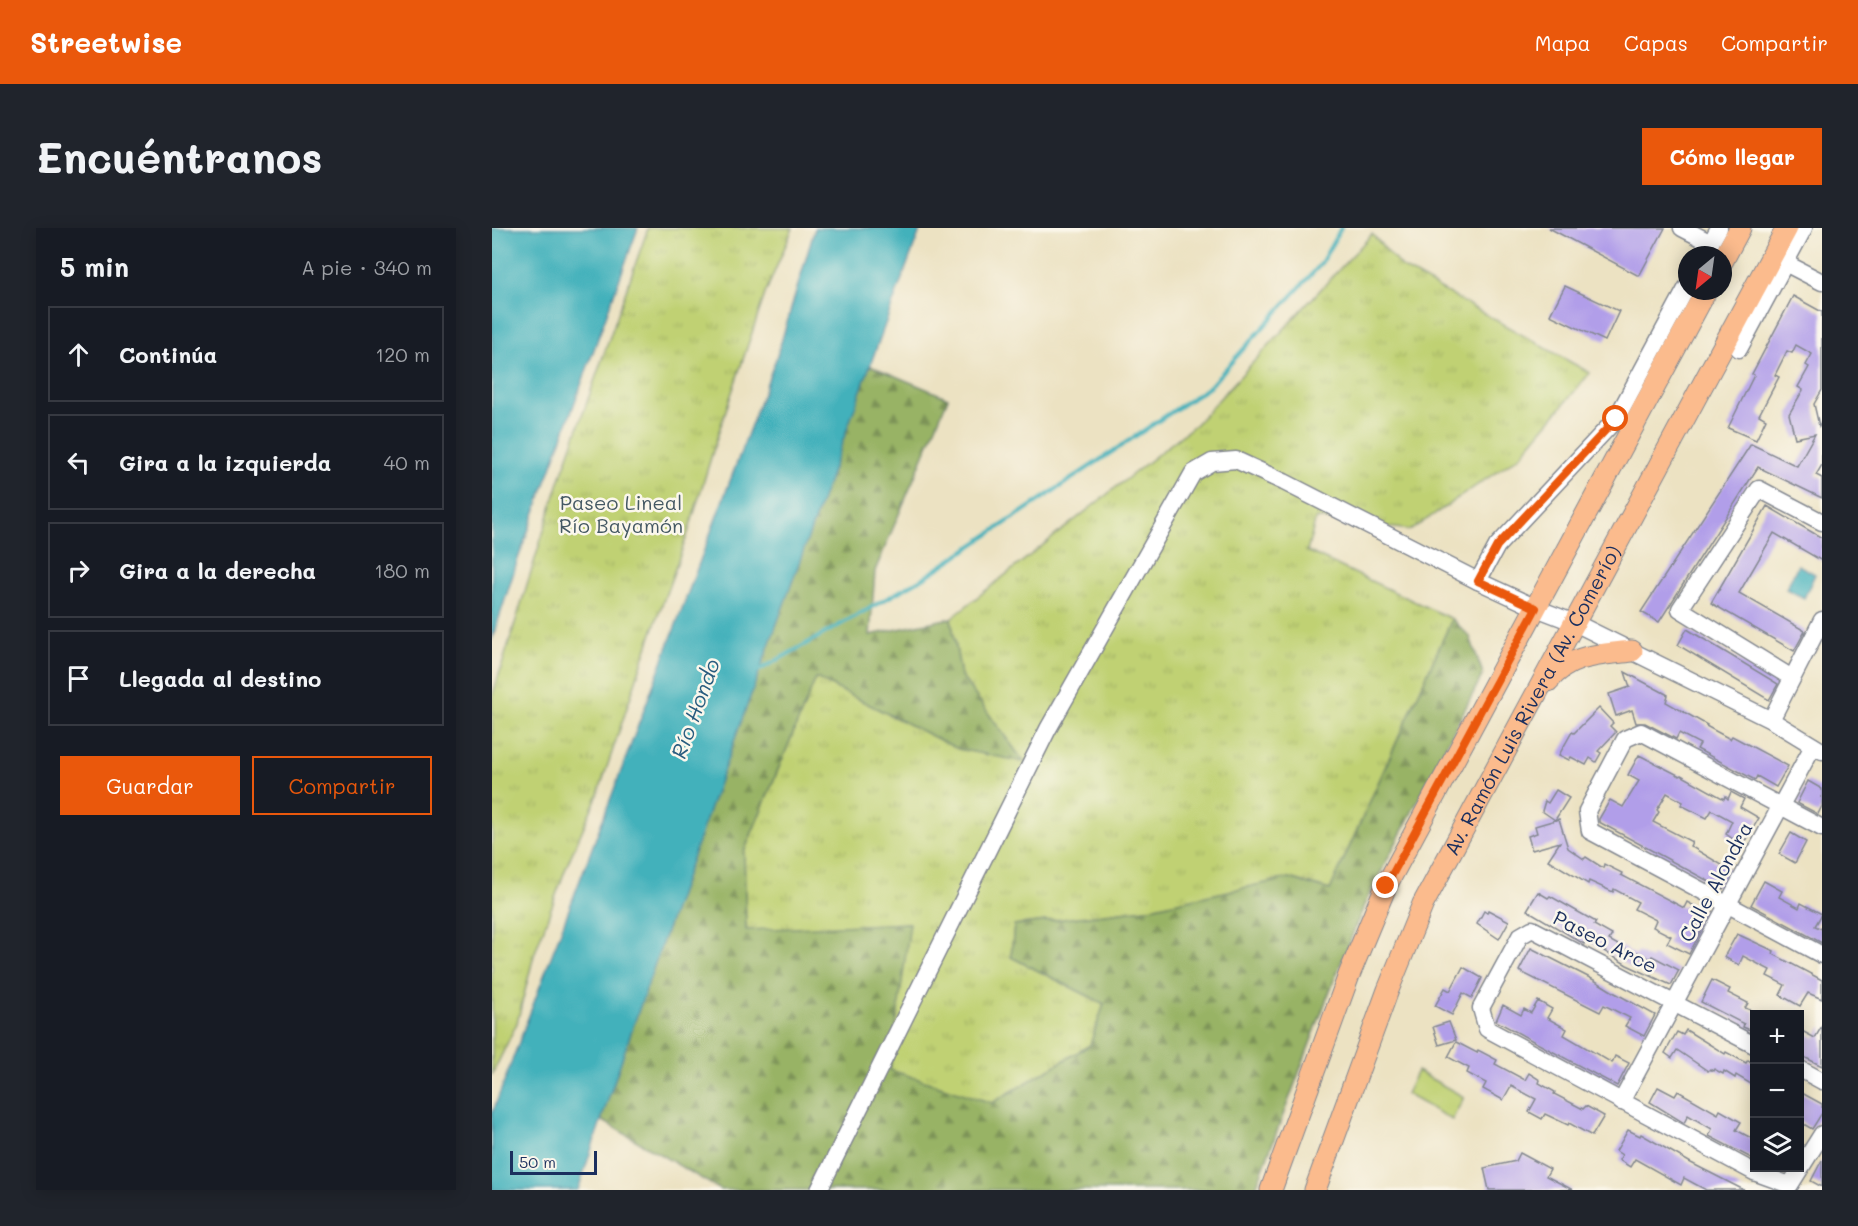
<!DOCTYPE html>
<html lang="es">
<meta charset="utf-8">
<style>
body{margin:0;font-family:Mali,sans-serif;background:#20242c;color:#f1f3f6}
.controls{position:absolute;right:18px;bottom:18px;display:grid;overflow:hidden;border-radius:0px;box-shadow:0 3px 15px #0003}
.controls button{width:54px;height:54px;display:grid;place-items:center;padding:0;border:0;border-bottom:2px solid #363941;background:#171b24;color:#f1f3f6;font:30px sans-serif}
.compass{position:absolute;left:1186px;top:18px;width:54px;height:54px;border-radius:50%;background:#171b24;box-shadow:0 3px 15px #0003;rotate:209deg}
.scale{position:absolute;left:18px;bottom:15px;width:87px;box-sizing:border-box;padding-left:6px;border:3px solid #1b2f5e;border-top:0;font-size:16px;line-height:21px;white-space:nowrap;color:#1b2f5e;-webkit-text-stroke:4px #fbf7ec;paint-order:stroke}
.stop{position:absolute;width:18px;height:18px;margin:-14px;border:4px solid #ea580c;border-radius:50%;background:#fff}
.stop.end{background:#ea580c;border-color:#fff;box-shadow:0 2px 6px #0008}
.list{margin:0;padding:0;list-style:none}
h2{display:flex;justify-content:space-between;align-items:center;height:78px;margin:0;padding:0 24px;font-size:26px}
h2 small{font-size:20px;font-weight:400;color:#9ea1a6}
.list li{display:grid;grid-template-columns:39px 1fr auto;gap:18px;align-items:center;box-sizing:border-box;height:96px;margin:0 12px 12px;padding:0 12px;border:2px solid #363941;border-radius:0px}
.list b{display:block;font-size:22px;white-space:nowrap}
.list em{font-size:20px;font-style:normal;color:#9ea1a6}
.actions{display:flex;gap:12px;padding:18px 24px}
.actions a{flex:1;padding:14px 0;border:2px solid #ea580c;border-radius:0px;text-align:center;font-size:21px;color:#ea580c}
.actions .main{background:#ea580c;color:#fff}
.icon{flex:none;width:33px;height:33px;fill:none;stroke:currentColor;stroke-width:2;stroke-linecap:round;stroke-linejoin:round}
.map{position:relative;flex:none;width:1330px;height:962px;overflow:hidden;border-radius:0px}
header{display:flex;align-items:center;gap:36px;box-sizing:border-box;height:84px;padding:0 30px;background:#ea580c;color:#fff}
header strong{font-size:28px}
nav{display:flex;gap:33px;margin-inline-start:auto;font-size:21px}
.intro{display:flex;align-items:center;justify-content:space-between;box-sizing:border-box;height:144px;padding:0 36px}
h1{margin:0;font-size:42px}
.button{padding:15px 27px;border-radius:0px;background:#ea580c;color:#fff;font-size:21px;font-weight:700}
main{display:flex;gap:36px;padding:0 36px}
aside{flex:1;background:#171b24;border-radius:0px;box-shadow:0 3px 15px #0003}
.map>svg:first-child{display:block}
.grass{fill:url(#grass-tufts);stroke:#6e8068;stroke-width:1.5}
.forest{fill:url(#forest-firs);stroke:#5a7162;stroke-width:1.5}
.pitch{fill:#c0d173;stroke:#6e8068;stroke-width:1.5}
.water{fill:#42b1bb;stroke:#2e708c;stroke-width:1.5}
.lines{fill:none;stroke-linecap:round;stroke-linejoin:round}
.stream{stroke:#42b1bb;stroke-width:4}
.building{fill:#b19ee9}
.minor-casing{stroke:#848890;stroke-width:19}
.major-casing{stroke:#848890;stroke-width:23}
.minor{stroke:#fff;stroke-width:16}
.major{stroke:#fbbb8d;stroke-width:21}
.route{stroke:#ea580c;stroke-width:8}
.labels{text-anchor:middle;stroke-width:5;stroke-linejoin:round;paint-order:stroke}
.park-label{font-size:20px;fill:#445863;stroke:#fbf7ec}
.street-label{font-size:20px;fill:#1b2f5e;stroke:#fbf7ec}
.water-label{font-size:21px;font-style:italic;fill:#295c7f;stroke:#fbf7ec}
</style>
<header>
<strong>Streetwise</strong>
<nav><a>Mapa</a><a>Capas</a><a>Compartir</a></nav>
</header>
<div class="intro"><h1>Encuéntranos</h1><a class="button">Cómo llegar</a></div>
<main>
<aside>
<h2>5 min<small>A pie · 340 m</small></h2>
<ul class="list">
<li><svg class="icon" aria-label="ahead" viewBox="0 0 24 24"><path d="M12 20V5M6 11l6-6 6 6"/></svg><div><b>Continúa</b></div><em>120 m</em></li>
<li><svg class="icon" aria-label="left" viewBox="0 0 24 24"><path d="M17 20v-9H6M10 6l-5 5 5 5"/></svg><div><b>Gira a la izquierda</b></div><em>40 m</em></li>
<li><svg class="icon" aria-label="right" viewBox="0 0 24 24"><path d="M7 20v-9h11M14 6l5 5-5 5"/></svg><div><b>Gira a la derecha</b></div><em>180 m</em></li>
<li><svg class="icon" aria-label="arrive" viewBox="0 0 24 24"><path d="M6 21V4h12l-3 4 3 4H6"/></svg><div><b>Llegada al destino</b></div></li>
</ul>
<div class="actions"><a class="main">Guardar</a><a>Compartir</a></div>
</aside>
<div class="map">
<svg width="1330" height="962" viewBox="0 0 1330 962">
<defs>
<pattern id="grass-tufts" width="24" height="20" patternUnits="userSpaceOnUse" patternTransform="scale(1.5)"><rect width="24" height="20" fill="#c0d173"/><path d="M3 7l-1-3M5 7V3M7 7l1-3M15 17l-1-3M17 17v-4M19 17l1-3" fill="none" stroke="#a4b466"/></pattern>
<pattern id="forest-firs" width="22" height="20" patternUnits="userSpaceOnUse" patternTransform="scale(1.5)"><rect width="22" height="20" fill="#98b365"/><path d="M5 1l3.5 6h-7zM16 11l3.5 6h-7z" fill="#7b9256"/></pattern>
</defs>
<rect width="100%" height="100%" fill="#fbf7ec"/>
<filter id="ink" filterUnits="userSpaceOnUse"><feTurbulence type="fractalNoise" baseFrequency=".0167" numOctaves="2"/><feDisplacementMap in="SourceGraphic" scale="12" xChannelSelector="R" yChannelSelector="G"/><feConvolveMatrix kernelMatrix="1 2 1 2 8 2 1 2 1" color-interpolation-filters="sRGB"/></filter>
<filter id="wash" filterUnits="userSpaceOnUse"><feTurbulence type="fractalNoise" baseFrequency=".008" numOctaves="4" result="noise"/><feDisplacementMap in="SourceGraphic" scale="24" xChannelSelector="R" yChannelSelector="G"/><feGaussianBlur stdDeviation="1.35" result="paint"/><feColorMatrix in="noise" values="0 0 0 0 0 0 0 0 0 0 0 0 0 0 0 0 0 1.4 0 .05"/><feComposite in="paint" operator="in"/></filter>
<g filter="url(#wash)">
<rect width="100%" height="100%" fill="#ece2c2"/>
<g class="grass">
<path d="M156,0h145l-28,66 -45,134 -32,105 -33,91 -57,170 -31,71 -33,90 -17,68 -25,52v-378l67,-215z"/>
<path d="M880,6l29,33 189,106 -70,83 -109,74 -95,-12 -9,33 145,68 -122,271 -41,-12 -143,31 -132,16 -3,32 93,47 -14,41 -98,58 -102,-33 19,-147 -163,8 -2,-79 72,-174 142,71 65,12 -62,-85 -10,-58 245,-194z"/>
</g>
<path class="forest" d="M377,137l79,33 -73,173 -5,64 81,-17 10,58 63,86 -66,-13 -142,-71 -72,174 2,78 164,-7 -20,147 102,33 98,-58 14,-41 -93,-47 3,-32 132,-16 143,-31 41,12 122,-271 18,18 13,37 -117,227 -39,97 -72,192h-534l-120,-70c84,-254 178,-504 268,-755z"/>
<path class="pitch" d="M925,843l47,26 -12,23 -46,-26z"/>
<g class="water">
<path d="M0,0h146l-120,331 -26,81z"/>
<path d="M323,0h106c-47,123 -90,247 -135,371 -72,196 -143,393 -208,591h-86v-76l285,-758z"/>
<path d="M1306,337l17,9 -11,24 -18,-9z"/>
</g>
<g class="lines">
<path class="stream" d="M264,444l169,-95 284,-190 111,-122 21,-37"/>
</g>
<g id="blocks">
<g class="building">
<path d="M1057,0h116l-26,48z"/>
<path d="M1073,58l54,25 -14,30 -55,-26z"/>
<path d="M1301,68l29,16v78l-8,14 5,22 3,-6v45l-6,10 6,3v20l-64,-31 -99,155 -18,-10 110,-168 46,22 18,-32 -20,4 -6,-24 14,-24 -5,-3 11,-20 -3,-2 6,-11 -16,-9 -4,8 -5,-2 -12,24 4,2 -20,38 7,4 -10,21 -28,-12 26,-53 -2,-1z"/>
<path d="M1275,278l55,32v23l-48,-28 -35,60 66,38 -11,20 -83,-48z"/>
<path d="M1195,401l91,55 -9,16 -91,-55z"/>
<path d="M1133,444l43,23 -2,7 41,23 -1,1 24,13 2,-3 56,30 -12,21 -19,-11 -2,4 -58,-31 3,-5 -21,-11 -3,6 -31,-16h-9l-4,-13 -16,6 -7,-22 21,-7z"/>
<path d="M1107,480l14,15 -3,3 6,6 -18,19 3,2 -5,9 -6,-4 -4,7 -15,-8 -2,3 -10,-5 13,-23 2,1z"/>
<path d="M1147,527l41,21 1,-1 43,24 1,-3 3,3 3,-7 13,7 -4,8 19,11 -13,22 -7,-4 -3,5 -10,-7 6,-13 -20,-11 -5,8 -26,-13 2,-3 -16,-9 -10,17 2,2 -6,10 39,20 -2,4 42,25 -9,18 -124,-67v-3l11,-19 13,7 16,-26 -11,-6z"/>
<path d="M1316,553l14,8v17l-4,8 -21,-11z"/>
<path d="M1064,562l13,8 -14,22 -13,-9 3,-10 3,2z"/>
<path d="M1067,591l9,29 16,11 2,-2 17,11 1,-4 18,9 -1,2 63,33 3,-6 23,12 -21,40 -22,-11 4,-7 -18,-9 3,-7 -22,-11 4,-7 -24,-13 -1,3 -24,-11 -1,3 -40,-24 12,-18 -28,8 -4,-14 9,-3 -2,-7z"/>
<path d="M1299,605l15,9 -11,21 -16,-9z"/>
<path d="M1272,653l18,10 -3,6 20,11 2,-5 21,11 -7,12 7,3v14l-71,-38z"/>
<path d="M1046,664l10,6 2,-2 46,26 -2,3 18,10 -3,5 27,15 2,-3 12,7 2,-3 27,14 -8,15 -44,-20 -41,-25 -2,4 -57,-34z"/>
<path d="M996,682l21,11 -10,18 -22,-15 7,-13 3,2z"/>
<path d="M1245,706l37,17 -1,3 49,26v19l-14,-6 -8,13 -20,-11 5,-10 -18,-9 3,-6 -27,-14 -4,9 -15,-8z"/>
<path d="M1039,720l63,32 21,13 40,22 -11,21 -19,-10 5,-8 -26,-13 -4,7 -81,-41z"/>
<path d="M971,739l19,11 -10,20 -9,-5 -11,22 -17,-9 10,-18 5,3z"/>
<path d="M1220,752l18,9 -2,4 20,10 -3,5 10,4v20l-12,-5 1,-3 -43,-22z"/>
<path d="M1046,773l14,8 -5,9 20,11 -3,6 48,28 3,-7 14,7 -12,23 -121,-65 7,-16 18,10 3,-6 7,4z"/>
<path d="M957,794l7,18 -17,5 -6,-18z"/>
<path d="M1330,798v40l-22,-11v-25l15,8z"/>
<path d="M1194,802l39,24 1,-2 20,11 2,-3 7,4v15l-4,5 -15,-9 -1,3 -11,-7 -1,3 -9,-5 -1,2 -3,-2 -2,2 -31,-21 -5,8 -7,-5 12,-21 6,3z"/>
<path d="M964,814l21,11 1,-3 19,10 -2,4 30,16 4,-7 11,7 -1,3 16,9 -1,2 29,15 3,-3 18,10 -12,20 -23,-13 -1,2 -23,-11 -3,5 -13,-7 7,-13 -25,-13 -8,14 -20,-11 3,-6 -19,-10 2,-5 -21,-11z"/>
<path d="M1166,859l17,9 3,-5 40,23 2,-4 21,12 -5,8 19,10v20l-46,-24 3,-7 -24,-14 -4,8 -34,-21z"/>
<path d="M1308,864l22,12v9l-10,16 -12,-7z"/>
<path d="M1136,902l12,6 1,-2 50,29 53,27h-38l-22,-12 -3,7 -46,-26 -5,8 -11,-7 3,-5 -6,-4z"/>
<path d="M1028,925l30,16 -4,7 27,14h-84l-5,-22 32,-7z"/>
<path d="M1330,932v27l-11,-6z"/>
</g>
</g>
</g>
<g filter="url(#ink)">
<use href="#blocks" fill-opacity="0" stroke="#848890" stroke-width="1.5"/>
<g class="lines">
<defs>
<g id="minor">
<path d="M1190,0l29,15"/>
<path d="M1212,27l15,-27"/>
<path d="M1293,35l37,19"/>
<path d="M1247,121l65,-121"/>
<path d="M986,353l19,-35 119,-127 71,-132"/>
<path d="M1300,450l-112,-69 79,-120 63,33"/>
<path d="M1279,492l51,-100"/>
<path d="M1330,600l-181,-96 -16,7 -38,72 3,20 232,124"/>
<path d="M1262,817l-222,-116 -12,7 -39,72 6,21 267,143 36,13 32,-51"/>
<path d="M1308,841l22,12"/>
<path d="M1129,874l192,-356"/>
<path d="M327,962l229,-461 145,-256 19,-11 24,-2 48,22 194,99 58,27 39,15 196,97 51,31"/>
</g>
<g id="major">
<path d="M1231,32l17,-32"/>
<path d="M1056,453c22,-27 52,-26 84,-30"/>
<path d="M779,962l78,-215 37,-89 320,-595"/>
<path id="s1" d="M823,962l73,-200 35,-86 364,-676"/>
</g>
</defs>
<use href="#minor" class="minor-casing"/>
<use href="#major" class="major-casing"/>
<use href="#minor" class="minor"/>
<use href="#major" class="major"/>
</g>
</g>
<g class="lines" filter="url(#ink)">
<path class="route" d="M894,658l150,-278 -58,-27 19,-35 119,-127"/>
</g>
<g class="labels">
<g class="park-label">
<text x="129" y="282">Paseo Lineal<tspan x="129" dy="23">Río Bayamón</tspan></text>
</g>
<g class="street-label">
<text dy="7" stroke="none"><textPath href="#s1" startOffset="537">Av. Ramón Luis Rivera (Av. Comerío)</textPath></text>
<text transform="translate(1224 654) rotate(-62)" y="7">Calle Alondra</text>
<text transform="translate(1113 714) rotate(27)" y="7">Paseo Arce</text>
</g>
<g class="water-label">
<text transform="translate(204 481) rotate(-70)" y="7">Río Hondo</text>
</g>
</g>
</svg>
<div class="controls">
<button>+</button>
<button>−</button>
<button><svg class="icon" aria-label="layers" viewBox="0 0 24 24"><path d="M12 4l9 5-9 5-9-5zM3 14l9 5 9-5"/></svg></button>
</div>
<svg class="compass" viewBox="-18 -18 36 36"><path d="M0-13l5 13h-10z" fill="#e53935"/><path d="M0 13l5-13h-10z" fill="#9ea1a6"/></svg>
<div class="scale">50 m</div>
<div class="stop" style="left:1124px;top:191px"></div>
<div class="stop end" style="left:894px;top:658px"></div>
</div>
</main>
